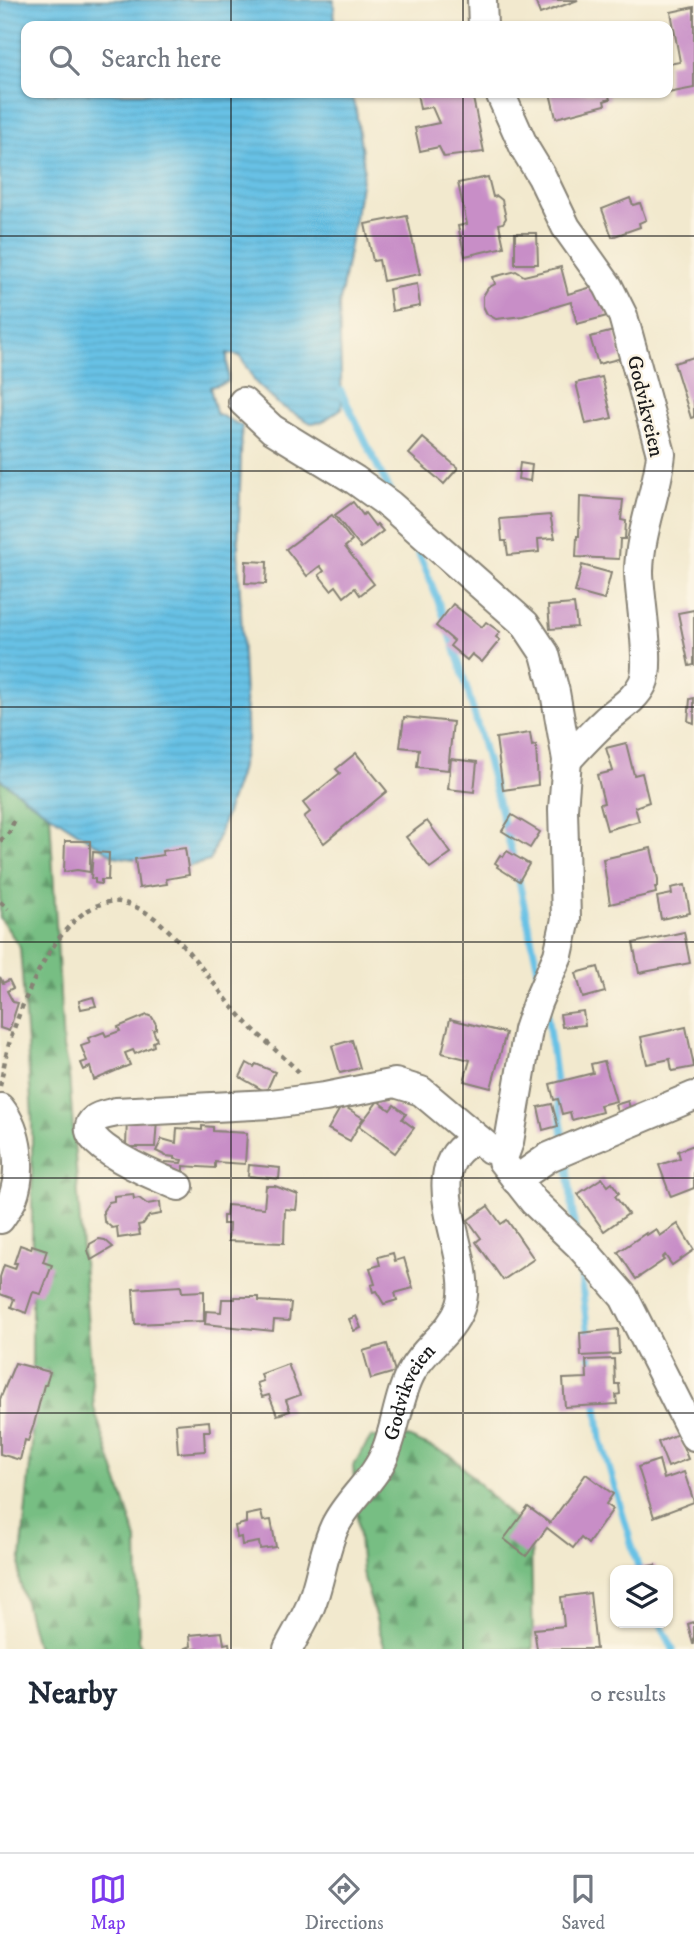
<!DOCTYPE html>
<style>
body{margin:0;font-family:"IM FELL DW Pica",serif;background:#f2f2f3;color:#1f2937}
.controls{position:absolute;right:21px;bottom:21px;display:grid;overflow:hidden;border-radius:14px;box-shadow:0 2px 5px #0004}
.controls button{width:63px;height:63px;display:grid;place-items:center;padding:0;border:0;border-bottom:2px solid #e0e1e3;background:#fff;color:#1f2937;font:35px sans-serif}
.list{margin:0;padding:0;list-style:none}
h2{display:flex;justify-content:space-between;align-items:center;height:91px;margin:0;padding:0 28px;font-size:30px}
h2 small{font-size:23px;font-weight:400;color:#747a83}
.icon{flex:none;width:38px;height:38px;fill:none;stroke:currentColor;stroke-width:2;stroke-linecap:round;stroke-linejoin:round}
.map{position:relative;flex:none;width:694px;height:1649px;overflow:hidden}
.search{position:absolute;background:#fff;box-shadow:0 2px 5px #0004;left:21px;right:21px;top:21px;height:77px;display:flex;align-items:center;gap:18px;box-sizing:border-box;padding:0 24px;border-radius:14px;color:#747a83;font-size:26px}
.sheet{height:203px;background:#fff}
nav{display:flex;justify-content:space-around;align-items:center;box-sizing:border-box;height:98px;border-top:2px solid #e0e1e3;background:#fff;font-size:19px;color:#747a83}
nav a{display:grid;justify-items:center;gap:4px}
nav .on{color:#7c3aed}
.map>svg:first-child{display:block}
.forest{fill:url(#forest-firs);stroke:#4a6d50;stroke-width:2}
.water{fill:url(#water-rules);stroke:#426e80;stroke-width:2}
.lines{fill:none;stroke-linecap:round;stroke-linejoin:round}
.stream{stroke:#67c1e5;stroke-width:7}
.building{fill:#c88ec7}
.minor-casing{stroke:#878275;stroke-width:32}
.path{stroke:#878275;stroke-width:4.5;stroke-dasharray:5 5;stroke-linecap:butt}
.minor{stroke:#fff;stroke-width:28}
.grid{fill:none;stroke:#1c1c1c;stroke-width:2;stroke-opacity:0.55}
.labels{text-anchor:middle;stroke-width:5;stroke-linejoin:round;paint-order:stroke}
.street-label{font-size:21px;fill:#1c1c1c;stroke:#fcf5e5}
</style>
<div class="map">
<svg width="694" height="1649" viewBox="0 0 694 1649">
<defs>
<pattern id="forest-firs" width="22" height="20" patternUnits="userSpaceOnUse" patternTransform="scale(1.75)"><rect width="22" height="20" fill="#77be83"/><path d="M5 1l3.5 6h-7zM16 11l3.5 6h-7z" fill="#619a6a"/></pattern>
<pattern id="water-rules" width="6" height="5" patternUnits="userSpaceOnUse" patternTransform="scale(1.75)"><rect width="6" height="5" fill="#67c1e5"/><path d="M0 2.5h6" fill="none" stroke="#59a5c4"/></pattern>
</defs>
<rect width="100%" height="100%" fill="#fcf5e5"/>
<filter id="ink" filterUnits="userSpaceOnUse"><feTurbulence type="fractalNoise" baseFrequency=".0143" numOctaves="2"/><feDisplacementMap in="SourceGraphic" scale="14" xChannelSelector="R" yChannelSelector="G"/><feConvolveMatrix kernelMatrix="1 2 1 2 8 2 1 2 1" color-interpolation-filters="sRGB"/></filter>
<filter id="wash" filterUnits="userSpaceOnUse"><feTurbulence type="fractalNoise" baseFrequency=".00686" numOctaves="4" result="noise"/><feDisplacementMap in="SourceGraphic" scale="28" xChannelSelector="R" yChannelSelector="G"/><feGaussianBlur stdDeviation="1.57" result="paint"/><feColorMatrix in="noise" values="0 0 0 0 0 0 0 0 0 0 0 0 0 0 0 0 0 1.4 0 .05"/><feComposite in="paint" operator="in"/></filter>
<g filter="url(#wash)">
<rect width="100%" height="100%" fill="#f2e9ce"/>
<g class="forest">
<path d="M0,779l50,36 13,233 6,27 25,333 43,132 2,102 4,7h-106l-18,-70 13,-135v-329l-12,-168 -20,-29z"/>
<path d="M371,1437h37l44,19 79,81 2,112h-148l-23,-77 -9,-106z"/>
</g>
<path class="water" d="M0,0h334v26h-308v67h324l6,17 8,58 -25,138 3,102 -20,14 -11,1 -32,-18 -24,-23 -15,-26 -13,-3 1,29 -18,5 6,26 26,13 -4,123 9,191 -8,35 -29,86 -24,6 -72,-11 -83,-54 -31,-23z"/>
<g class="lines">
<g class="stream">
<path d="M341,391l50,103"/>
<path d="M412,539c48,102 72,214 102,322"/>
<path d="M517,872l22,102"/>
<path d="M546,1006l18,137"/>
<path d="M566,1155l9,75"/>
<path d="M579,1259l13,110"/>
<path d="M596,1398l5,42 38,130"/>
<path d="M660,1623l13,26"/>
</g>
</g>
<g id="blocks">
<g class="building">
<path d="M535,0h43l-38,14z"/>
<path d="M694,7v81l-26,5v-29l12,-2 -9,-50z"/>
<path d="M417,93h55l12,59 -40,5 -5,-10 -19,4 -5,-23 24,-5 -7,-16 -12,2z"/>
<path d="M550,93h58l2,6 -6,2 1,4 -49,13z"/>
<path d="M488,177l5,20 4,-1 5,4 4,18 -3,5 -4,1 5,23 -39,9 -7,-30 9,-2 -9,-41z"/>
<path d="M630,198l3,7 7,-2 6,17 -7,3 1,4 -28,10 -10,-28z"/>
<path d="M407,216l13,58 -37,7 -4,-21 -6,1 -8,-37z"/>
<path d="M515,233h22l1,31h-23z"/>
<path d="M561,267l7,27 31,-9 8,31 -30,8 -6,-22 -48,14 -27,3 -9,-5 -4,-8v-10l5,-8 7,-4 -2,-7 23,-6 8,5z"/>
<path d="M417,284l3,22 -28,5 -3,-22z"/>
<path d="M614,331l8,27 -24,6 -8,-27z"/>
<path d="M694,357v60l-3,1 -17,-55z"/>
<path d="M602,377l10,41 -26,6 -10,-41z"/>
<path d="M423,438l35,30 -14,16 -35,-30z"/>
<path d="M520,463l12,2 -2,16 -12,-2z"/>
<path d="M580,497l43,3 -2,20 5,1 -1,18h-5l-1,20 -43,-2 1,-21h2z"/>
<path d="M353,502l10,13 2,-2 10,13 2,-2 6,7 -22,17 -26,-33z"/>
<path d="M332,515l20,26 -7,6 29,37 -14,11 -5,-7 -11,9 -8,-11 -5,4 -12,-15 5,-4 -4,-5 -13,10 -21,-27z"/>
<path d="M550,515l5,23 -17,1 1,13 -31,3 -2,-14h-4l-2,-22z"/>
<path d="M246,561l21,1 -1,22 -21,-1z"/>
<path d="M582,565l29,8 -7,27 -29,-8z"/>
<path d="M453,604l29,23 4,-5 14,10 -4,5 4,3 -18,22 -10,-8 -5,6 -17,-14 4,-5 -18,-15z"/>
<path d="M574,604l3,23 -27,2 -2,-23z"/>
<path d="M694,610v55l-5,1 -11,-53z"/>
<path d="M694,698v25l-6,-2 2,-22z"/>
<path d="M404,717l49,5 -5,48 -31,-3 2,-18 -19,-2z"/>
<path d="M530,733l2,13 4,-1 2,40 -35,5 -7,-52z"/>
<path d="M626,743l8,32 8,-2 7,29 -14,5 4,14 -32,9 -7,-26 4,-1 -7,-28 16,-4 -7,-23z"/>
<path d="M356,753l31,38 -63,52 -20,-26 6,-5 -7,-9 37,-30 -4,-4z"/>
<path d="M451,759l26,3 -3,30 -26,-3z"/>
<path d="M512,815l28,17 -10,16 -28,-17z"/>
<path d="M427,821l24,32 -21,15 -24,-31z"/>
<path d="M65,841h25v31l-13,-2 -13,2z"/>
<path d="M185,848l4,27 -23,4 1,5 -28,4 -4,-29 28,-4 -1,-4z"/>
<path d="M651,848l7,31v8h-3l1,6 -46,11 -7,-45z"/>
<path d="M507,851l22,13 -10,17 -22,-14 1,-2 -3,-2 5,-8 3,2z"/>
<path d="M93,852l16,1 -1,27h-7v4l-6,-1v-4h-4z"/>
<path d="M685,885l5,28 -29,6 -4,-22 15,-3 -1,-6z"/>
<path d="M684,932l6,31 -51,10 -6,-30z"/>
<path d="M598,967l7,25 -22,6 -7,-25z"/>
<path d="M0,977l3,6 6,-3 4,8 -6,3 6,11 5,1 -9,28 -9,-3z"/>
<path d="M93,997l3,9 -15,3 -2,-8z"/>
<path d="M583,1011l2,14 -23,2 -2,-13z"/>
<path d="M147,1015l5,2 4,7v5l-3,1 4,10 -4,2 1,4 -19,8 -2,-4 -8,3 5,12 -36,15 -4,-13 -6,3 -3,-7 6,-2 -6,-15 9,-3 -2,-5 16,-6 2,4 14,-5 -2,-4z"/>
<path d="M450,1019l56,14 -15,55 -27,-7 6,-21 -28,-7z"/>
<path d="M686,1027l8,40 -22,4 -2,-12 -23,5 -6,-27z"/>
<path d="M352,1040l8,28 -20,5 -8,-27z"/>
<path d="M604,1061l12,40 -16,4 2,7 -30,8 -2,-8 -8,2 -4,-15 -4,1 -4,-16 43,-11 -2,-9z"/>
<path d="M247,1063l7,4 2,-3 19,8 -9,20 -26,-15z"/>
<path d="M378,1101l12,9 4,-5 12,9 -4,5 12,9 -19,25 -36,-27z"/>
<path d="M628,1101l4,13 -13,4 -4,-13z"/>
<path d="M552,1104l6,22 -15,4 -5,-23z"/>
<path d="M342,1105l21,13 -13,23 -22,-12z"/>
<path d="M127,1118l30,2 -2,27h-29z"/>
<path d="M202,1126l11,1v4l34,2 -2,31 -30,-2v6l-32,-2v7l-19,-1 1,-10 16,1 1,-3 -7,-1v-2l-9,-1 -10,-5 6,-12 14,4 1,-15 25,2z"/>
<path d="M694,1145v43l-23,9 -12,-32 21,-7 -2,-7z"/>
<path d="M249,1165l31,3 -1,11 -31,-3z"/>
<path d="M602,1178l6,8 4,-3 7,10 -4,3 13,18 -24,17 -26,-37z"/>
<path d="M266,1186h9l23,9 -2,15 -11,-1 -1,34 -56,-2 1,-17h-6v-8h3l1,-11 37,3z"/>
<path d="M133,1194l1,5 5,-1 8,6 13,-2 1,12 -12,2 -6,8 -5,1 2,10 -22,3 -1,-11 -5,1 -8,-7 -1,-10 6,-9 5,-1v-5z"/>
<path d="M488,1206l13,18 6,-4 27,39 -31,21 -27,-38 5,-4 -13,-18z"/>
<path d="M678,1224l16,26 -22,15 -7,-10 -3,3 2,2 -28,19 -18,-27 28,-19 1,2 9,-6 4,7z"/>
<path d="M99,1239l6,1 8,7 -22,13 -3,-10 2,-6z"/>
<path d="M20,1245l11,4 1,-4 15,5 -4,12 9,3 -11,29 -8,-2 -7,21 -15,-6 3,-8 -14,-5v-17l4,-12 11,4 2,-6h-3z"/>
<path d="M393,1253l2,8 9,-3 9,30 -18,5 2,7 -13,4 -8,-13 -3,1 -2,-7 4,-1 -5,-16 10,-3 -2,-8z"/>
<path d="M181,1286l1,6 22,-1v30l-69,3 -2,-35z"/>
<path d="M235,1297h24v4l32,2 -2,18 -15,-1 -1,11 -68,-7 1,-13 15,1 1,-13h13z"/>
<path d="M356,1316l5,12 -7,3 -5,-12z"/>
<path d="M618,1329l1,25 -38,2 -1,-23z"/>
<path d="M387,1344l8,28 -24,7 -8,-28z"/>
<path d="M614,1359l1,25h4l1,10 -4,1 1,9 -52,3 -2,-28 24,-1 -1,-18z"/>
<path d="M15,1363l35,9 -4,13h-2l-10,39 -6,17 -3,-1 -5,20 -20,-6v-55z"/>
<path d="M288,1364l12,31 -14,5 4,11 -13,4 -8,-20 -7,2 -5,-14 6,-2 -2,-7z"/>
<path d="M209,1421l1,10h-6l1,20 -27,2 -2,-29z"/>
<path d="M678,1434l10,25 -20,8 -10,-25z"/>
<path d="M659,1460l5,19 20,-7 10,30 -40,15 -16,-50z"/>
<path d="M586,1474l27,20 -7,10 7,5 -25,35 -7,-6 -8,10 -26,-20 -21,28 -22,-17 24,-32 22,16z"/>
<path d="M261,1512l2,9 8,-1 5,27 -16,2 -1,-7 -17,3 -1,-8 -4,1 -2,-12 11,-3v-8z"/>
<path d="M655,1565l1,5h-24v-1z"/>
<path d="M590,1593l6,56h-59l-3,-20 30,-3 -3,-29z"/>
<path d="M694,1622v22h-1l-5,-20z"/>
<path d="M222,1632l2,12 5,-1 1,6h-46l7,-3 -1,-11z"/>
</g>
</g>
</g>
<g filter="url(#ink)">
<use href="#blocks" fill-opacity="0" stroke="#878275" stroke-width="2"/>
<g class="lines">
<defs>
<g id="minor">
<path d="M482,0l1,26"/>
<path d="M500,93l25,56 17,28 24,50 42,59 15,30 38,138c-4,40 -21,76 -22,117 0,25 13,93 4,112 -8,17 -25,26 -38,38 -13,12 -26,26 -38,39"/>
<path d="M243,402l29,27 83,51 35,25 135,119 20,30 10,38 12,68 -4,49 3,110 -8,36 -21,48 -9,27 -19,112 -7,19 32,41 46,44 44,51 70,139"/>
<path d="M0,1108c19,24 23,64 12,92 -3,6 -8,13 -12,19"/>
<path d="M516,1180l33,-23 145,-61"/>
<path d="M179,1186c-15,-6 -113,-45 -84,-67 5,-4 15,-5 21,-7l155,-8 54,-7 70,-14 26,8 69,58"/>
<path id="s1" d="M288,1649c7,-14 16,-28 22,-42 11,-26 13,-56 25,-81 13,-27 41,-47 51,-75 10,-24 13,-58 26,-80 13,-24 39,-38 48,-63 19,-48 -52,-143 18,-169"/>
</g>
</defs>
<use href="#minor" class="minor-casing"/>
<g class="path">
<path d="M0,841l9,-8 6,-14"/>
<path d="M0,902l8,7"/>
<path d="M0,1086c3,-14 5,-29 9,-42 13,-43 49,-134 100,-142 15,-3 37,9 48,18 31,26 54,62 80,92 20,23 44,42 65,63"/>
</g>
<use href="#minor" class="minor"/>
</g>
</g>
<path class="grid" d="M231,0v26M463,0v26M231,93v1556M463,93v1556M0,236h694M0,471h694M0,707h694M0,942h694M0,1178h694M0,1413h694"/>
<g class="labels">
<g class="street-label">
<text transform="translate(646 406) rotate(77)" y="7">Godvikveien</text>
<text dy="7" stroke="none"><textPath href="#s1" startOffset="287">Godvikveien</textPath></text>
</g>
</g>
</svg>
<div class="controls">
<button><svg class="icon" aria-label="layers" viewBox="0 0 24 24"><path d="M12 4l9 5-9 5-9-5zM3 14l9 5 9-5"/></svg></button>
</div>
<div class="search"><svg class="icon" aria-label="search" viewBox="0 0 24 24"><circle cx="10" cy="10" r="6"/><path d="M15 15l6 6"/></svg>Search here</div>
</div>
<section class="sheet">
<h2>Nearby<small>0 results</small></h2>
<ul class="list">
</ul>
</section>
<nav>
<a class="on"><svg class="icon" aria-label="map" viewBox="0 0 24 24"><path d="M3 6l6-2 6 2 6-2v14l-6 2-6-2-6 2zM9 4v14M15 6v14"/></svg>Map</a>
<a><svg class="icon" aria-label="directions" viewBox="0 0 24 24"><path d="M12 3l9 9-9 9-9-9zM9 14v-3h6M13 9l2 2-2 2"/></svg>Directions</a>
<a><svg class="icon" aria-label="saved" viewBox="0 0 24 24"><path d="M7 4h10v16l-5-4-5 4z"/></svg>Saved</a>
</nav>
